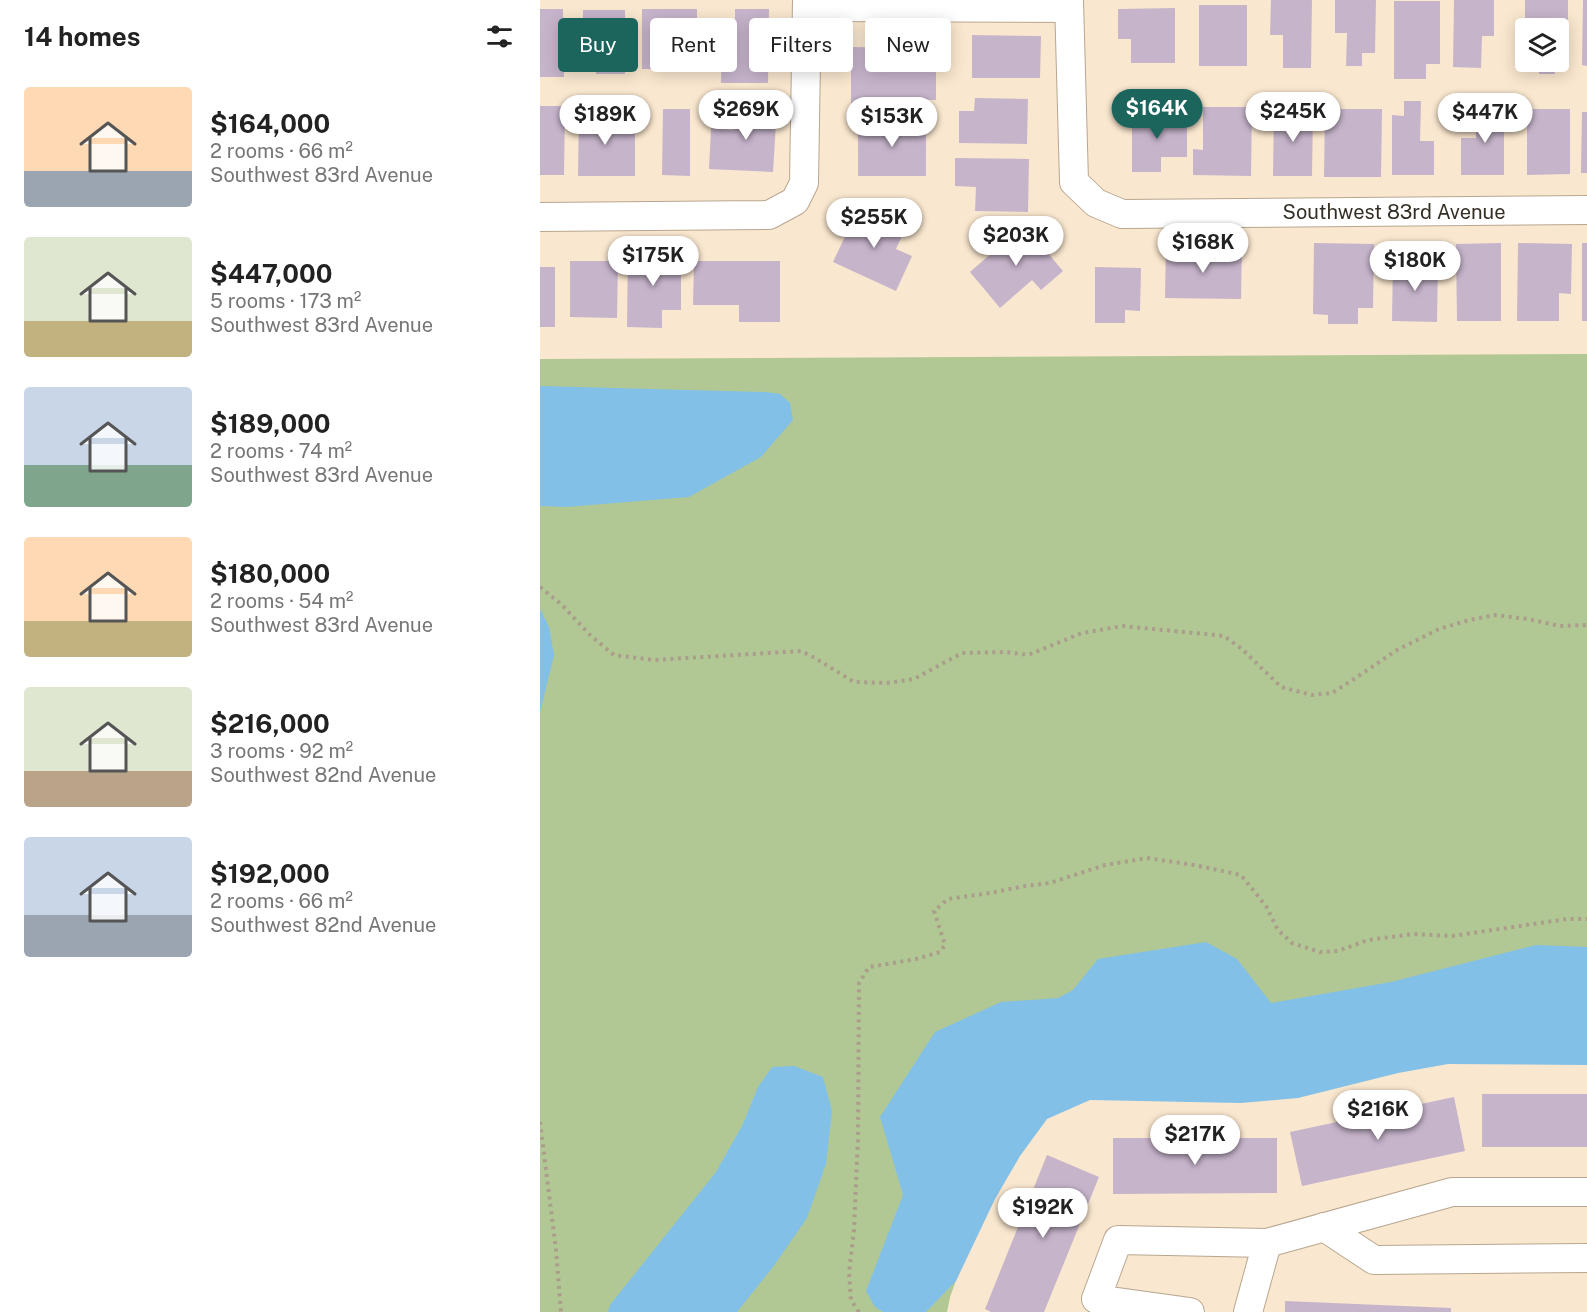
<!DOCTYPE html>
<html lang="en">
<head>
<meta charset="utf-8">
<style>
  :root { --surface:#fff; --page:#f2f2f2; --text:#222; --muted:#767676; --accent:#1b655d }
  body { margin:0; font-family:"Public Sans",sans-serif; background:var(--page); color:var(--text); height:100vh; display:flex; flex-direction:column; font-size:22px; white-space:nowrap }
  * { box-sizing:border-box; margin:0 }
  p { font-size:20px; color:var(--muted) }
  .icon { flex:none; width:33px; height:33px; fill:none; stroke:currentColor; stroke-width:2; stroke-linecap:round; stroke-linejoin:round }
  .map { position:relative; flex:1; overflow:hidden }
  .drawer { display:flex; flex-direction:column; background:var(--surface); width:540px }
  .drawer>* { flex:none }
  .hud { position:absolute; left:18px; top:18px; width:570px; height:54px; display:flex; gap:12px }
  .fabs { position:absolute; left:975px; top:18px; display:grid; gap:12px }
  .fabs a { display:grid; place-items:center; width:54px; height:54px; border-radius:6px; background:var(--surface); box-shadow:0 3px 15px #0003; font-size:30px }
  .price { position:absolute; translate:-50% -51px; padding:0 14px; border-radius:21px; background:#fff; color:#222; font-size:20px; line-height:39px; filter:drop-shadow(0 2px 3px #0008) }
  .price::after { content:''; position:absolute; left:50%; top:36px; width:18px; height:14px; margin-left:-9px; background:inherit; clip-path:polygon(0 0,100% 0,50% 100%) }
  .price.active { background:var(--accent); color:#fff }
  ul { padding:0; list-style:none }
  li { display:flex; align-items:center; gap:18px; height:150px; padding:0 24px }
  li span { display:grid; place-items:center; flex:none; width:168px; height:120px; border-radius:6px; color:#555 }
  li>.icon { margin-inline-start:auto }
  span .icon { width:72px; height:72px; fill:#fffc; stroke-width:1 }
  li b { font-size:26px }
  h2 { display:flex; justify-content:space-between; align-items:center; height:72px; padding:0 24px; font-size:26px }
  .chip { padding:0 21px; border-radius:6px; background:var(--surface); box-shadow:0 3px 15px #0003; font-size:21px; line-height:54px }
  .chip.active { background:var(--accent); color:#fff }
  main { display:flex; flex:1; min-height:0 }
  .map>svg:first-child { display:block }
  .green { fill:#b1c894 }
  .water { fill:#82c0e7 }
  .building { fill:#c6b4cb }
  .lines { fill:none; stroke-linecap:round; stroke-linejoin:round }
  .minor-casing { stroke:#b8a68f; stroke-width:30 }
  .path { stroke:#ab9d8b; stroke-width:4; stroke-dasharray:3 4.5; stroke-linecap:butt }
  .minor { stroke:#fff; stroke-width:28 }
  .labels { text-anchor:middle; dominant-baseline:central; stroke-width:5; stroke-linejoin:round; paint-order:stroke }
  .street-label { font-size:20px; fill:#352e25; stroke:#fff }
</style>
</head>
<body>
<main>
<section class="drawer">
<h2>14 homes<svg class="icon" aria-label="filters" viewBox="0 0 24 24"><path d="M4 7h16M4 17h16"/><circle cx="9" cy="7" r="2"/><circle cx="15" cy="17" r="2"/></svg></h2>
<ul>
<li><span style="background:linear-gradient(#ffd9b3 70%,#9aa5b1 0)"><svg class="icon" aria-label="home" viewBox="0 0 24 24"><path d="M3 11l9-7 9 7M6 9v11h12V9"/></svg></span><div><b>$164,000</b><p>2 rooms · 66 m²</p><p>Southwest 83rd Avenue</p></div></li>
<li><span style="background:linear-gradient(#dfe7d0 70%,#c2b280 0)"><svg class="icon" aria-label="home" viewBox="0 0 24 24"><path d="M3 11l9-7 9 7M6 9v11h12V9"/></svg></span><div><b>$447,000</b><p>5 rooms · 173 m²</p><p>Southwest 83rd Avenue</p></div></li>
<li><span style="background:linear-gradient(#c9d6e8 65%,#7fa58c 0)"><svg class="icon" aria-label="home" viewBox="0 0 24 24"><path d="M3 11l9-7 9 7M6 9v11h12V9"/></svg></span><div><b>$189,000</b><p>2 rooms · 74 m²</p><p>Southwest 83rd Avenue</p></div></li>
<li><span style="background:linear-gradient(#ffd9b3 70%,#c2b280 0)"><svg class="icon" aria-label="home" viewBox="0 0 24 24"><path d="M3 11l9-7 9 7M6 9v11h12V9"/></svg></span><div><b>$180,000</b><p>2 rooms · 54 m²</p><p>Southwest 83rd Avenue</p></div></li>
<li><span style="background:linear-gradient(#dfe7d0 70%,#b9a48a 0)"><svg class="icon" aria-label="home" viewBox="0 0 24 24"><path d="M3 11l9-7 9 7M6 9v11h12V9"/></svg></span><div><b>$216,000</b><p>3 rooms · 92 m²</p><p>Southwest 82nd Avenue</p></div></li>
<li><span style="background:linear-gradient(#c9d6e8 65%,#9aa5b1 0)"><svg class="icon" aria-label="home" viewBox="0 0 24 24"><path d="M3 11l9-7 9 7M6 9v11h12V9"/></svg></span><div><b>$192,000</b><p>2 rooms · 66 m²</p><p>Southwest 82nd Avenue</p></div></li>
</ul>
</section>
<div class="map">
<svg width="1047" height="1312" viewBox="0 0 1047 1312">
  <rect width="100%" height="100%" fill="#fae7cf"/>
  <polygon class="green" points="1047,354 1047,1013 455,1079 470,1132 410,1297 407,1312 0,1312 0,359"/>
  <g class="water">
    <polygon points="0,386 226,392 240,394 250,403 253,420 221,457 149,497 26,507 0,506"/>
    <polygon points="0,609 9,627 14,655 0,712"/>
    <polygon points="666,942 697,959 731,1003 851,982 996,945 1047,947 1047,1065 908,1064 858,1073 758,1098 701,1103 550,1100 507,1119 480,1156 455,1199 416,1281 386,1312 343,1312 335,1307 326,1291 363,1195 340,1117 395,1032 461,1002 518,998 533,990 558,959"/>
    <polygon points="254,1066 283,1077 292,1111 286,1164 267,1218 233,1267 197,1312 68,1312 70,1305 176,1172 203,1124 218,1087 232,1067"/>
  </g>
  <g class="building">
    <polygon points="731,0 772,0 771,68 743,68 743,35 730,35"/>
    <polygon points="795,0 836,0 835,53 822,53 822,66 806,66 807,33 795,33"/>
    <polygon points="914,0 954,0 954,36 942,36 941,68 913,67"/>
    <polygon points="985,0 1028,0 1028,53 1018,53 1018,28 985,28"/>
    <polygon points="1043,0 1047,0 1047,66 1042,65"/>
    <polygon points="854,1 900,1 900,64 886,64 886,79 854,79"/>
    <rect x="659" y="5" width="48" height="61"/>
    <polygon points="635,8 635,63 591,63 591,39 578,39 578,9"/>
    <polygon points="0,9 23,9 24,77 0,77"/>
    <polygon points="102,9 157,9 157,44 144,44 144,69 102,69"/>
    <polygon points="195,9 229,9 228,83 181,83 182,29 195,30"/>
    <polygon points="43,10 85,10 85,74 56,74 56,44 43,44"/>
    <polygon points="432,35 501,36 500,78 432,78"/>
    <polygon points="311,47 381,48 381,68 396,69 396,100 348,99 348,112 311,112"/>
    <polygon points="999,62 1014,62 1015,74 999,74"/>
    <polygon points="435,98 488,99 487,144 419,143 419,111 434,111"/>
    <polygon points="864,101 881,101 880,141 894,141 894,175 852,175 852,115 864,116"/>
    <polygon points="194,104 237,107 233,172 169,169 171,128 193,130"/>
    <polygon points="0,106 25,106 24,175 0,175"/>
    <polygon points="663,107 712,107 711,176 653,175 653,149 663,150"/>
    <polygon points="936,107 964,107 964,175 921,175 921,138 936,138"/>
    <polygon points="123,109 150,109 150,176 122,175"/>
    <polygon points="785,109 842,109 841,177 784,177"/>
    <polygon points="987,109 1030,109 1030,174 987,175"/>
    <polygon points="734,110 773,110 772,176 733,176"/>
    <polygon points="1042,112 1047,112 1047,173 1041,173"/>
    <polygon points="39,113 81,113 81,128 95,128 95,176 38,176"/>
    <polygon points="592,114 647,115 647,157 621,157 621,172 592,172"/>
    <rect x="318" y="120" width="68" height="56"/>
    <polygon points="415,158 489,159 488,212 435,211 436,187 415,186"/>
    <polygon points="320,205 366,227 356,249 372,256 356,291 293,262"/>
    <polygon points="484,225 523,271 501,290 492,280 460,308 430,272"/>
    <polygon points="774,243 834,244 833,308 818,308 818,324 788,324 788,315 773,314"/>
    <polygon points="961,243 961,321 917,321 916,244"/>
    <polygon points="978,243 1032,244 1031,294 1019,293 1019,321 977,321"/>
    <rect x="1042" y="243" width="5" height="78"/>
    <polygon points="687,244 702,245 701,299 625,298 626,245 660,246 660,257 686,258"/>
    <polygon points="88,250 141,251 141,310 122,310 122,328 87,327"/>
    <polygon points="30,261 78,261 77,318 30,317"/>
    <polygon points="154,261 240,261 240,322 199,322 199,305 153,305"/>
    <polygon points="853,261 898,262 897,322 852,321"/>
    <rect x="0" y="267" width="15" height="60"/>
    <polygon points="555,267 601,268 600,311 585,310 585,323 555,323"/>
    <rect x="942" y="1094" width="105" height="53"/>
    <polygon points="914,1097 925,1151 762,1186 750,1132"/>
    <polygon points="573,1138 737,1138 737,1193 573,1194"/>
    <polygon points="507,1155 559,1177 504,1312 451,1312 445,1309"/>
    <polygon points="745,1301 911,1308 911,1312 745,1312"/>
  </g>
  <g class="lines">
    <g class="minor-casing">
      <g id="minor">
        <polyline points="529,0 534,182 556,203 582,214 1047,210"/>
        <polyline points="268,7 528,8"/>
        <polyline points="0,217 229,215 255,201 264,183 267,0"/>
        <polyline points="784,1227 834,1260 1047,1258"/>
        <polyline points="650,1312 556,1299 578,1240 727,1243 912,1192 1047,1192"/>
        <polyline points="708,1312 727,1243"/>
      </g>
    </g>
    <g class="path">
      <polyline points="0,587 21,604 51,636 74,655 114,660 261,651 275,658 314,682 347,683 374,679 422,653 466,652 488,655 542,633 583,626 684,636 702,649 741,687 772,695 792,693 817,677 857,650 899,629 929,620 955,615 988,619 1020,626 1047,625"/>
      <polyline points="0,1122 16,1250 21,1312"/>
      <polyline points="319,1312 311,1300 309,1273 314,1230 318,1137 319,983 329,967 376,959 400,952 405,945 394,911 408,899 450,893 485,886 510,883 565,865 607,858 654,865 701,875 726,906 738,930 752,943 780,952 798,951 828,940 873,934 912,936 1027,919 1047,919"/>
    </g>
    <use href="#minor" class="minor"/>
  </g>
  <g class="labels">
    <g class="street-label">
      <text x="854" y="212">Southwest 83rd Avenue</text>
    </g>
  </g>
</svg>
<div class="fabs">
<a><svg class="icon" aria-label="layers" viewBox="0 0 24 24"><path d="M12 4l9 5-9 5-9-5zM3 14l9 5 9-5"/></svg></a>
</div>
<b class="price active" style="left:617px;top:140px">$164K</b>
<b class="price" style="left:206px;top:141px">$269K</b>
<b class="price" style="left:753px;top:143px">$245K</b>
<b class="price" style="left:945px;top:144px">$447K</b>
<b class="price" style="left:65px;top:146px">$189K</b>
<b class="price" style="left:352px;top:148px">$153K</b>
<b class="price" style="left:334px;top:249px">$255K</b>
<b class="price" style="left:476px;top:267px">$203K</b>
<b class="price" style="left:663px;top:274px">$168K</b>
<b class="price" style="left:113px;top:287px">$175K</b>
<b class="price" style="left:875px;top:292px">$180K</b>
<b class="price" style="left:838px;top:1141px">$216K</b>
<b class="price" style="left:655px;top:1166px">$217K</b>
<b class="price" style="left:503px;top:1239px">$192K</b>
<div class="hud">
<a class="chip active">Buy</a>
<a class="chip">Rent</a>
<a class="chip">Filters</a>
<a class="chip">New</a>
</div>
</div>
</main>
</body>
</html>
